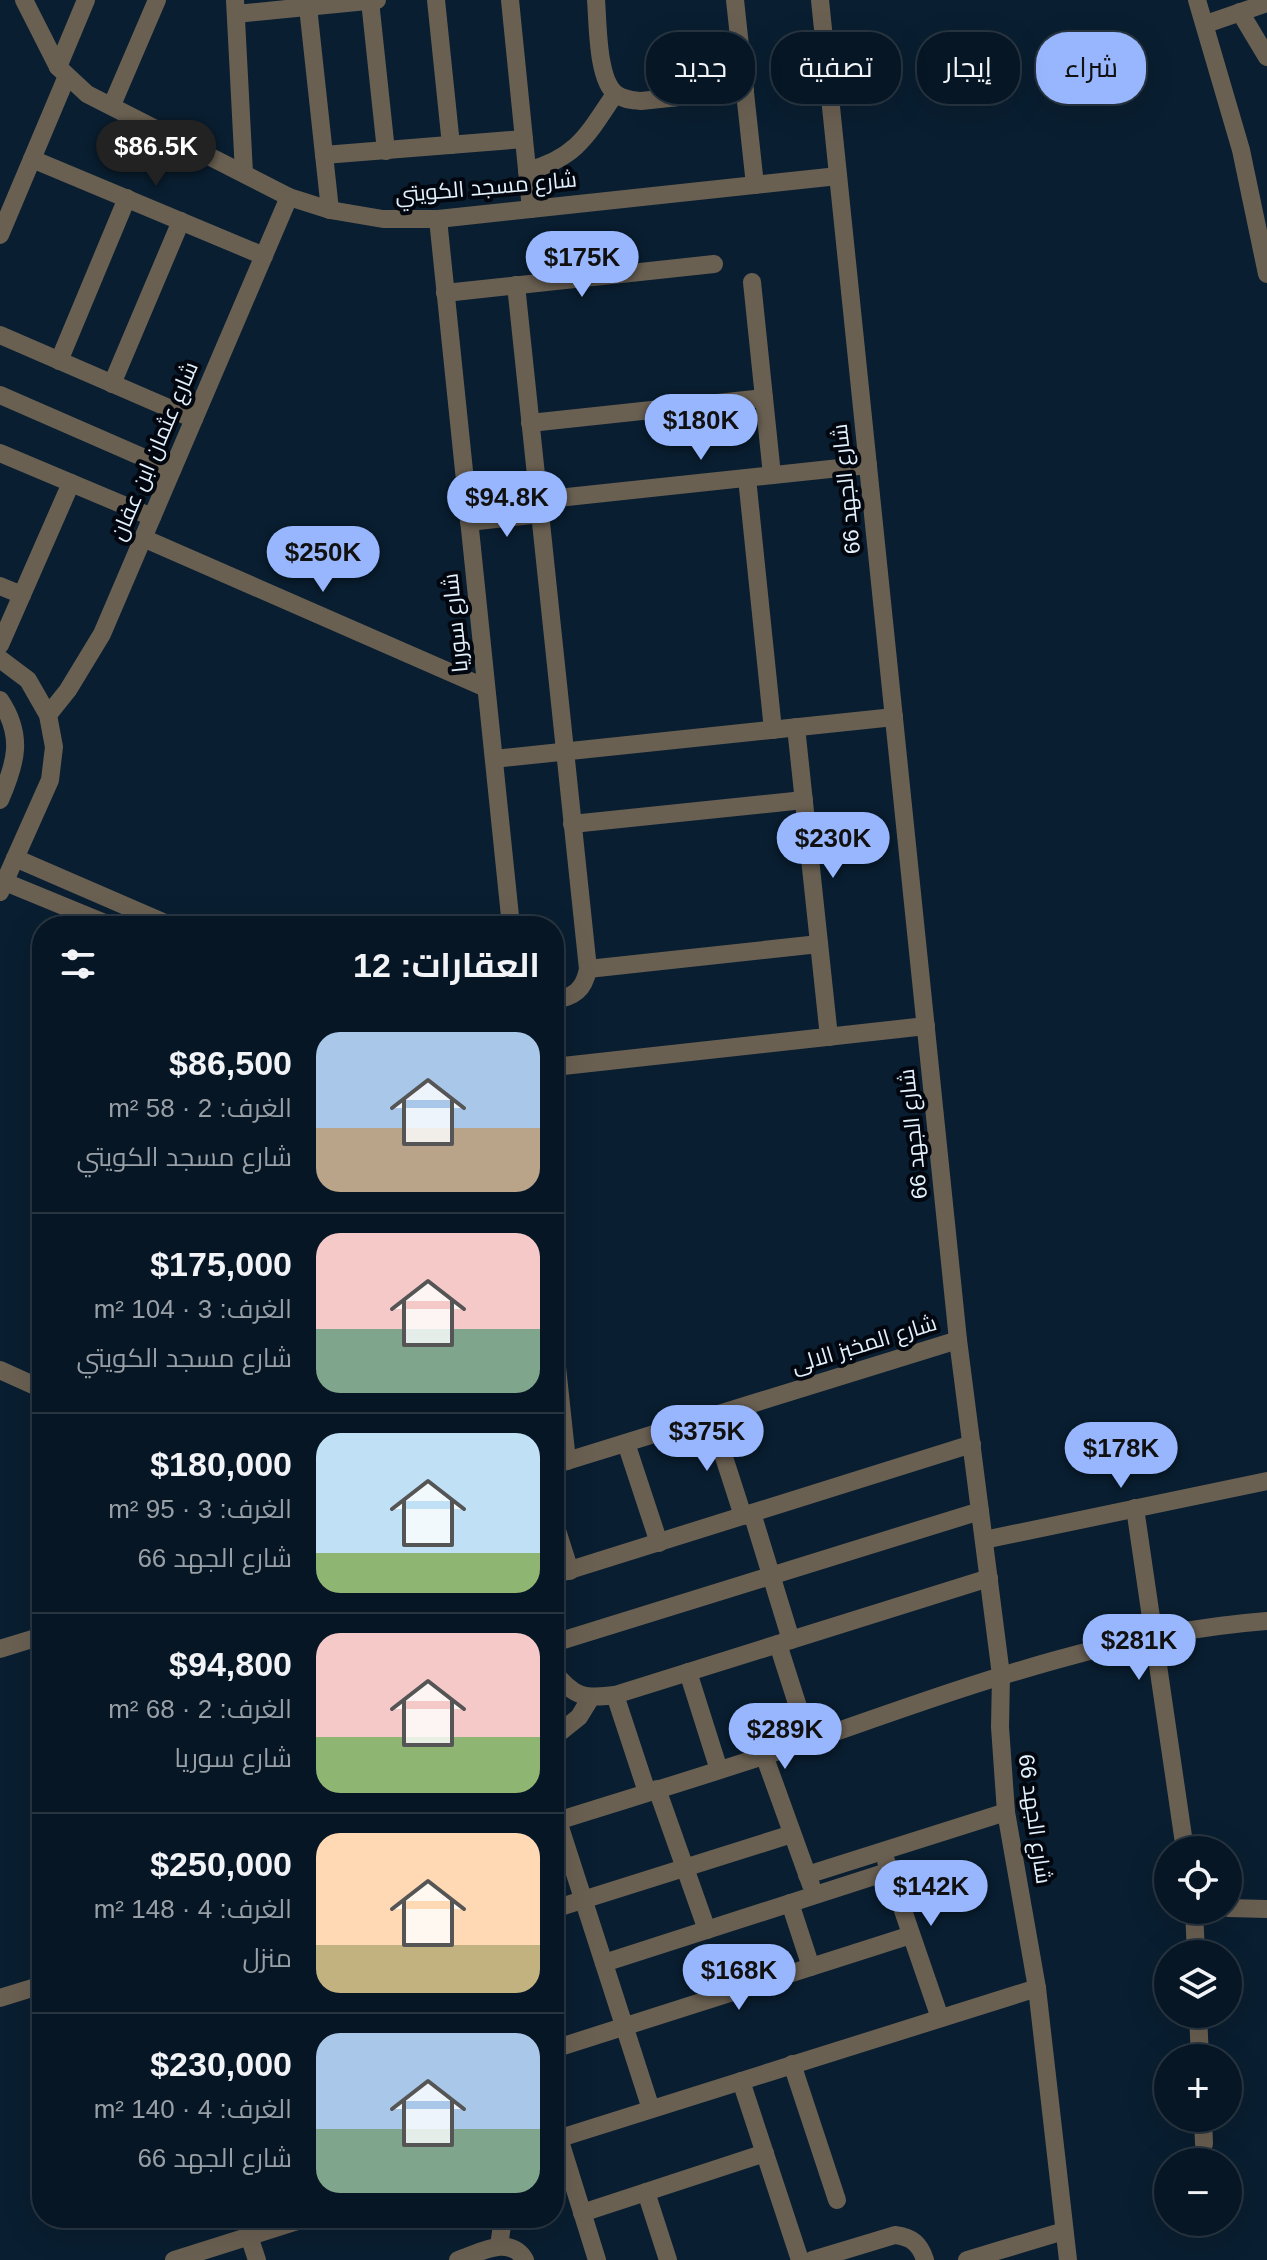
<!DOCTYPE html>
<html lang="ar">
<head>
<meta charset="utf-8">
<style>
  :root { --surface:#071624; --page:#152331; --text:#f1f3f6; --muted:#989fa6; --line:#283541; --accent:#97b6fd }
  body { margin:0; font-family:Arial,Cairo,sans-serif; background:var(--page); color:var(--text); direction:rtl; height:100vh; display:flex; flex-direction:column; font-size:30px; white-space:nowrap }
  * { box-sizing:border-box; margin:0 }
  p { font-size:26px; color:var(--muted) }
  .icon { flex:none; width:44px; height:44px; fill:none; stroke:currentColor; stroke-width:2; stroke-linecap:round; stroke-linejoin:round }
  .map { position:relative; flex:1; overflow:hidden; direction:ltr }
  .panel { position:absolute; left:32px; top:916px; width:532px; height:1312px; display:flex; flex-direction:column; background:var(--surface); border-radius:32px; box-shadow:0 8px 32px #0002,0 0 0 2px var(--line); direction:rtl }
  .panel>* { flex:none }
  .guide { position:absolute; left:588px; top:32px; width:558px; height:72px; direction:rtl; display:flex; gap:16px }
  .buttons { position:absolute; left:1154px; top:1836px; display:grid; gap:16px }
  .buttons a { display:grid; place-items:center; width:88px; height:88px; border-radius:50%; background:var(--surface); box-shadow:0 8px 32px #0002,0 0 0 2px var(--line); font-size:40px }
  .price { position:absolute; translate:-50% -68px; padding:0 18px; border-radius:28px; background:var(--accent); color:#111; font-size:26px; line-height:52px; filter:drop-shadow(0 2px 4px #0008) }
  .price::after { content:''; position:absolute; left:50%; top:48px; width:24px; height:18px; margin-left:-12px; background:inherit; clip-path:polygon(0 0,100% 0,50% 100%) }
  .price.current { background:#222; color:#fff }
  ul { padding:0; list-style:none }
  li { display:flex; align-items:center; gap:24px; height:200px; padding:0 24px }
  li+li { border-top:2px solid var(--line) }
  li span { display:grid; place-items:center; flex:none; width:224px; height:160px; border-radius:24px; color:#555 }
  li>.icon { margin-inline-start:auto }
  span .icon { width:96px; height:96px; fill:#fffc; stroke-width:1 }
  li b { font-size:34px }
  h2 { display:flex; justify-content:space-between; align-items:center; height:96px; padding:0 24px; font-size:34px }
  .tag { padding:0 28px; border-radius:32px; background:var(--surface); box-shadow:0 8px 32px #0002,0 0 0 2px var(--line); font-size:28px; line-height:72px }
  .tag.current { background:var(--accent); color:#111 }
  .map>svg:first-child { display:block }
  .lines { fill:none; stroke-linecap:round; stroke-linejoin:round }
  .minor { stroke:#6a6052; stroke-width:18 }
  .labels { text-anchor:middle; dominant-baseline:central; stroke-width:8; stroke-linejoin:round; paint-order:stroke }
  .street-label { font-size:22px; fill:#e3f1fd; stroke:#02070f }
</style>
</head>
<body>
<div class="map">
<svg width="1267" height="2260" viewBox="0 0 1267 2260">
  <rect width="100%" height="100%" fill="#091e30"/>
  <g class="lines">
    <g class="minor">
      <polyline points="24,0 58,67 87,94 289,197 330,210 383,219 438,219 838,176"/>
      <polyline points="235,0 244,173"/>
      <polyline points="436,0 451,145"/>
      <polyline points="510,0 531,209"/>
      <path d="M596,0C598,23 597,80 616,94C624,100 632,100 641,101L745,90"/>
      <polyline points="735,0 755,185"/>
      <polyline points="820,0 958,1340 1001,1675 1000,1727 1006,1812 1037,1988 1068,2260"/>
      <polyline points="1197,0 1241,150 1267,274"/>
      <polyline points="370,1 386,151"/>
      <polyline points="308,7 330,210"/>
      <polyline points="1240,12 1267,57"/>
      <polyline points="236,14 377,0"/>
      <polyline points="1206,24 1267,3"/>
      <polyline points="58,67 86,0"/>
      <polyline points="112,105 157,0"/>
      <polyline points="324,155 524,139"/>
      <polyline points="32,159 264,256"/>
      <path d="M527,171C577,158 588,134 615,94"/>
      <polyline points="438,219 511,926"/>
      <polyline points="0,235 67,76"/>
      <polyline points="752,282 772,475"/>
      <path d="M516,285L588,969C584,990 574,997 554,1000"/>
      <polyline points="445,293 714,264"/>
      <polyline points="0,335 194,419"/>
      <polyline points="59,361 127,198"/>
      <polyline points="112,384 181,221"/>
      <polyline points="0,395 172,470"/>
      <polyline points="530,423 764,398"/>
      <polyline points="0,453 152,517"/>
      <polyline points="747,478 773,730"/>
      <polyline points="539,500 868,465"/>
      <polyline points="469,522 540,514"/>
      <polyline points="143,538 486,688"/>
      <polyline points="0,586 22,595"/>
      <polyline points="0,645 71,483"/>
      <polyline points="0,659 28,680 48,715 54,747 50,780 0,892"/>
      <path d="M0,700C24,736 16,763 0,800"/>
      <polyline points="48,715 68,690 102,634 289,197"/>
      <polyline points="796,727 829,1037"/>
      <polyline points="494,759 894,717"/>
      <polyline points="572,824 804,800"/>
      <polyline points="15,858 172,926"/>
      <polyline points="5,882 112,926"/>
      <polyline points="588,969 819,944"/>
      <polyline points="554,1067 926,1026"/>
      <polyline points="554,1339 567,1461"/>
      <polyline points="0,1370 42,1389"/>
      <polyline points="711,1417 743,1516"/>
      <polyline points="626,1443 659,1543"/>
      <polyline points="554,1465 958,1340"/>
      <polyline points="1135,1508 1185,1850"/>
      <polyline points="752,1513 791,1640"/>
      <polyline points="554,1521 570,1571"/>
      <polyline points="984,1540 1267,1481"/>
      <polyline points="554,1575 972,1444"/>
      <polyline points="554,1643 980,1511"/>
      <polyline points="778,1644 809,1741"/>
      <polyline points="0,1649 42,1636"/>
      <path d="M554,1672C574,1697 584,1699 615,1695L989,1578"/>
      <polyline points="688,1672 719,1770"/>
      <polyline points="615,1695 647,1792"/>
      <polyline points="554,1737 579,1717 590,1699"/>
      <polyline points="764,1755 811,1885"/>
      <polyline points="657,1789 707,1930"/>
      <polyline points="558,1821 651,2109"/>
      <path d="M554,1822C643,1794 733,1767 821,1737C968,1686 1110,1633 1267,1621"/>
      <polyline points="886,1861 940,2018"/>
      <polyline points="807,1875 1006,1812"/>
      <polyline points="790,1903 811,1967"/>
      <polyline points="1228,1908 1267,1909"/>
      <polyline points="554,1909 792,1834"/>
      <polyline points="1194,1910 1196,1954"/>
      <polyline points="604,1963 890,1871"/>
      <polyline points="0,1998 42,1985"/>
      <polyline points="1198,2014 1200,2058"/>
      <polyline points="554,2049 911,1935"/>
      <polyline points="792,2064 837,2200"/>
      <polyline points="741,2081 800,2260"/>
      <polyline points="1203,2118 1204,2144"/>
      <polyline points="559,2138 597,2260"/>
      <polyline points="554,2140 1037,1988"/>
      <polyline points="646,2192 668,2260"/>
      <polyline points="582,2213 765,2153"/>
      <polyline points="249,2236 257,2260"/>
      <polyline points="499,2246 503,2218"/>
      <polyline points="174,2260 307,2218"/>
      <path d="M458,2260C479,2253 510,2234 525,2260"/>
      <path d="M812,2260L895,2235C912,2237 920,2244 925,2260"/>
      <polyline points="967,2260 1064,2231"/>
    </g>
  </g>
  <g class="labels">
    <g class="street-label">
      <text transform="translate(486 187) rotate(-5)">شارع مسجد الكويتي</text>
      <text transform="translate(154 451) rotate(-67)">شارع عثمان ابن عفان</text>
      <text transform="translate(846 489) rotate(-96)">شارع الجهد 66</text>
      <text transform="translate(455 623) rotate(-96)">شارع سوريا</text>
      <text transform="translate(913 1134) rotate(-96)">شارع الجهد 66</text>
      <text transform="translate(864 1344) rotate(-17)">شارع المخبز الالى</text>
      <text transform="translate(1035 1819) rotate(82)">شارع الجهد 66</text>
    </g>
  </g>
</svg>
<div class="buttons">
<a><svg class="icon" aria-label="locate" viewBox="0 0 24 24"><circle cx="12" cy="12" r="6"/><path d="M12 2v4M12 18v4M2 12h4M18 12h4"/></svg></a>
<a><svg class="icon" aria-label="layers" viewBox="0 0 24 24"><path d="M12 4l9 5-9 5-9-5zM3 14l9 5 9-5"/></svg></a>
<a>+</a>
<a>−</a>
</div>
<b class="price current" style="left:156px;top:188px">$86.5K</b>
<b class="price" style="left:582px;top:299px">$175K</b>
<b class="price" style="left:701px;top:462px">$180K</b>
<b class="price" style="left:507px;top:539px">$94.8K</b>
<b class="price" style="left:323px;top:594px">$250K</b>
<b class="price" style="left:833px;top:880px">$230K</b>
<b class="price" style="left:707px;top:1473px">$375K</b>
<b class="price" style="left:1121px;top:1490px">$178K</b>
<b class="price" style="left:1139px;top:1682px">$281K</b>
<b class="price" style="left:785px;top:1771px">$289K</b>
<b class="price" style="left:931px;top:1928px">$142K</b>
<b class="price" style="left:739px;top:2012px">$168K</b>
<div class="guide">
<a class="tag current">شراء</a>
<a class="tag">إيجار</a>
<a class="tag">تصفية</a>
<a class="tag">جديد</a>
</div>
<section class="panel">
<h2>العقارات: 12<svg class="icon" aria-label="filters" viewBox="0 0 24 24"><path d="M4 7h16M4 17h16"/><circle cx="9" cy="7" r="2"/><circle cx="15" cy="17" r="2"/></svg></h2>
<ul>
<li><span style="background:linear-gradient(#a9c7e8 60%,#b9a48a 0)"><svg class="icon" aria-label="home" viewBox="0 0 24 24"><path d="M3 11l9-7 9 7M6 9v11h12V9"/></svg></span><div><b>$86,500</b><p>الغرف: 2 · 58 m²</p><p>شارع مسجد الكويتي</p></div></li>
<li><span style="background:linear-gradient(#f6c9c9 60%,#7fa58c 0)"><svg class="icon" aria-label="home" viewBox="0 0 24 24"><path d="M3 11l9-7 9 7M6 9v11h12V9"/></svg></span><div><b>$175,000</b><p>الغرف: 3 · 104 m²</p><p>شارع مسجد الكويتي</p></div></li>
<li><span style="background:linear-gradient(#bfe0f5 75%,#8fb573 0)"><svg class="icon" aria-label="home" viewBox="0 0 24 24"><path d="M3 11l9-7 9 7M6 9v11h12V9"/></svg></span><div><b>$180,000</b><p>الغرف: 3 · 95 m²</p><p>شارع الجهد 66</p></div></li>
<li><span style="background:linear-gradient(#f6c9c9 65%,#8fb573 0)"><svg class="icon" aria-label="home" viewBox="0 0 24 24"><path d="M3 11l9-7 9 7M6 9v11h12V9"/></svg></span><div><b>$94,800</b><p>الغرف: 2 · 68 m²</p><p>شارع سوريا</p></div></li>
<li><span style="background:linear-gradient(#ffd9b3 70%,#c2b280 0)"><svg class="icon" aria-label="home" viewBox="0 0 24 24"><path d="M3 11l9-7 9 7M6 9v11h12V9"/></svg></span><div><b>$250,000</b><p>الغرف: 4 · 148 m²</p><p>منزل</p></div></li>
<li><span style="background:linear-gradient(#a9c7e8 60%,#7fa58c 0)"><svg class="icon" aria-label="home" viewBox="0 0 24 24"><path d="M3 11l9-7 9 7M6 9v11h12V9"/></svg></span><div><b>$230,000</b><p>الغرف: 4 · 140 m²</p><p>شارع الجهد 66</p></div></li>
</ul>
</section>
</div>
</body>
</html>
